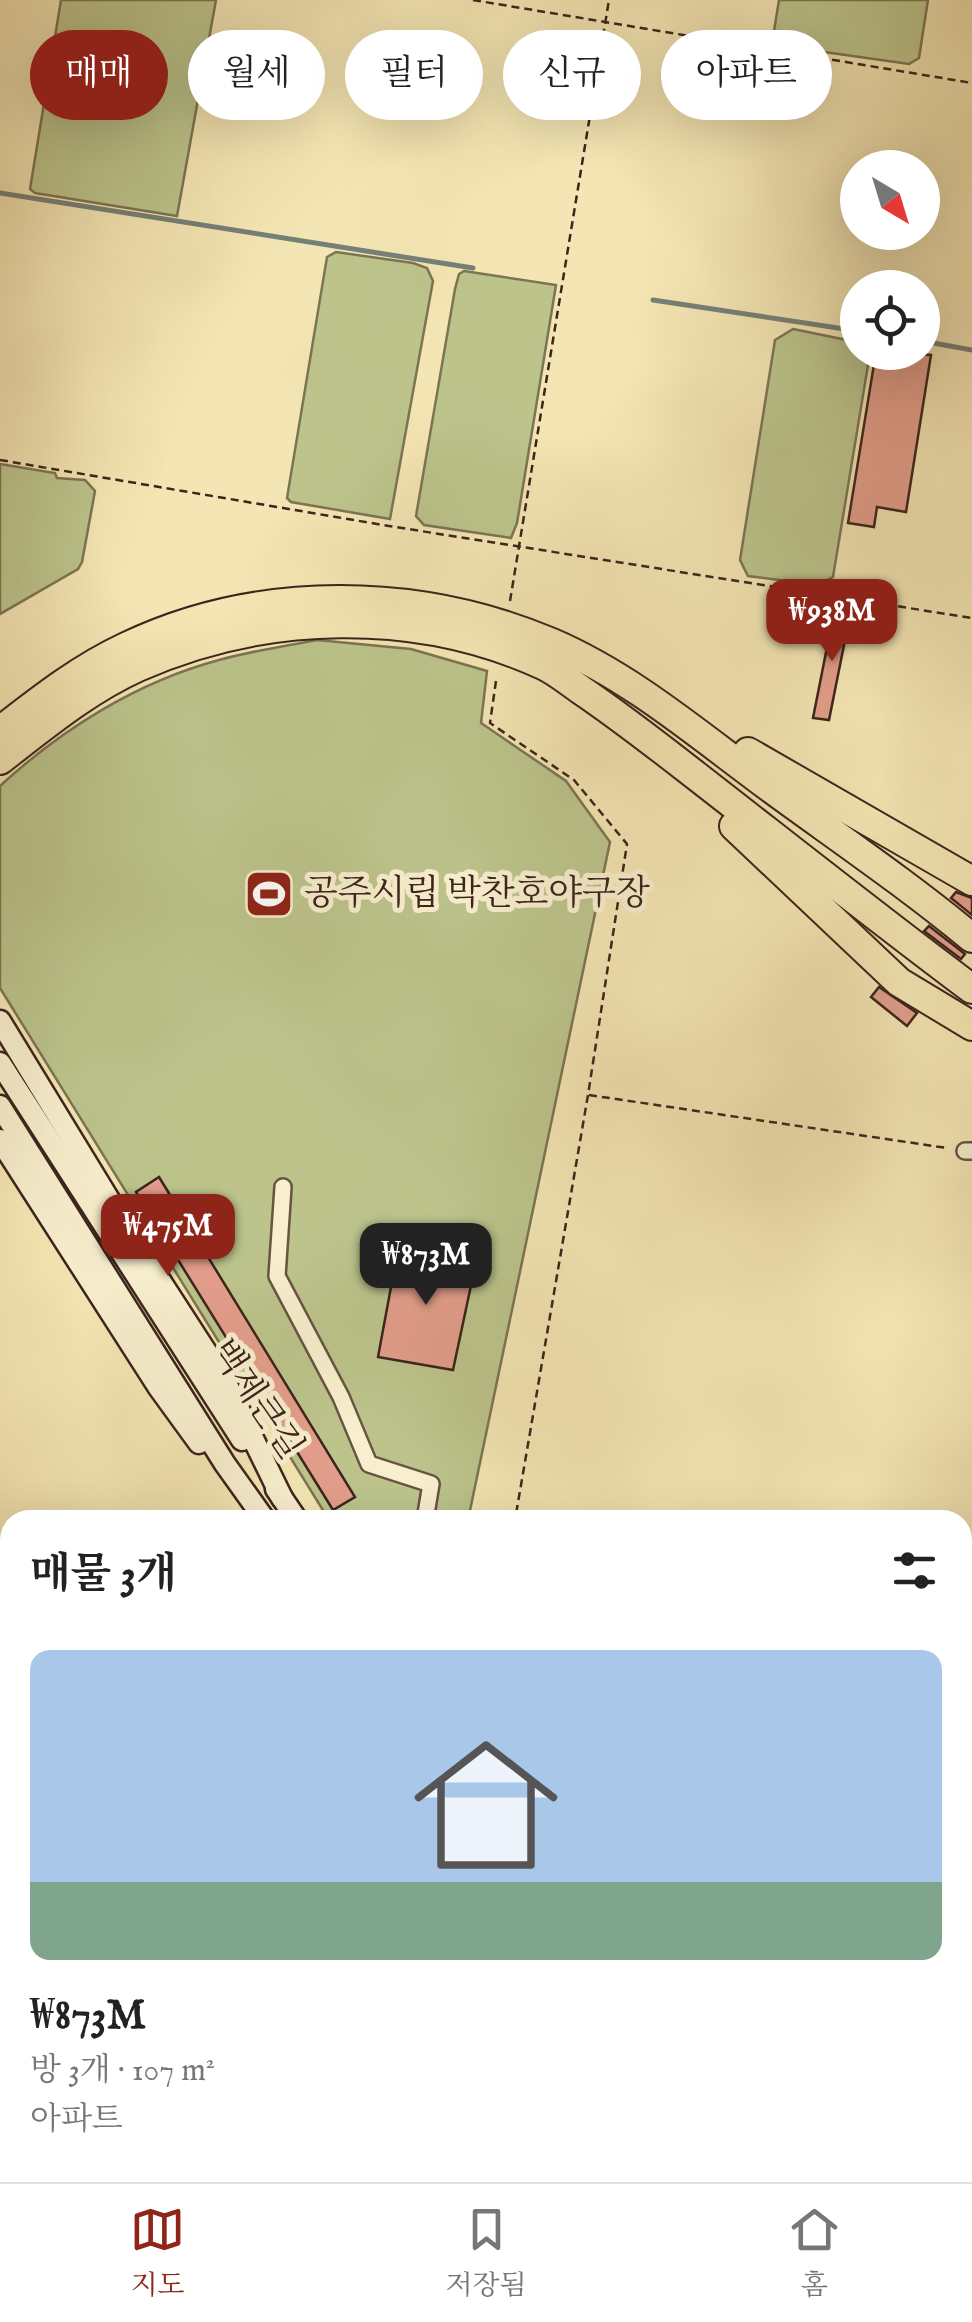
<!DOCTYPE html>
<html lang="ko">
<head>
<meta charset="utf-8">
<style>
  :root { --surface:#fff; --page:#f2f2f2; --text:#222; --muted:#767676; --line:#e0e0e0; --accent:#8f2418 }
  body { margin:0; font-family:"IM FELL English","Noto Serif KR",serif; background:var(--page); color:var(--text); height:100vh; display:flex; flex-direction:column; font-size:38px; white-space:nowrap }
  * { box-sizing:border-box; margin:0 }
  p { font-size:32px; color:var(--muted) }
  .icon { flex:none; width:55px; height:55px; fill:none; stroke:currentColor; stroke-width:2; stroke-linecap:round; stroke-linejoin:round }
  .map { position:relative; flex:1; overflow:hidden }
  .sheet { position:absolute; left:0px; top:1510px; width:972px; height:672px; display:flex; flex-direction:column; background:var(--surface); border-radius:30px 30px 0 0; box-shadow:0 10px 40px #0002 }
  .sheet>* { flex:none }
  .banner { position:absolute; left:30px; top:30px; width:912px; height:90px; display:flex; gap:20px }
  .needle { width:65px; rotate:142deg }
  .controls { position:absolute; left:840px; top:150px; display:grid; gap:20px }
  .controls a { display:grid; place-items:center; width:100px; height:100px; border-radius:50%; background:var(--surface); box-shadow:0 10px 40px #0002; font-size:50px }
  .price { position:absolute; translate:-50% -85px; padding:0 22px; border-radius:20px; background:var(--accent); color:#fff; font-size:32px; line-height:65px; filter:drop-shadow(0 2px 5px #0008) }
  .price::after { content:''; position:absolute; left:50%; top:60px; width:30px; height:22px; margin-left:-15px; background:inherit; clip-path:polygon(0 0,100% 0,50% 100%) }
  .price.selected { background:#222; color:#fff }
  ul { padding:0; list-style:none }
  li { display:grid; align-content:center; gap:20px; height:530px; padding:0 30px }
  li span { display:grid; place-items:center; height:310px; border-radius:20px; color:#555 }
  li>.icon { margin-inline-start:auto }
  span .icon { width:180px; height:180px; fill:#fffc; stroke-width:1 }
  li b { font-size:42px }
  h2 { display:flex; justify-content:space-between; align-items:center; height:120px; padding:0 30px; font-size:42px }
  .tag { padding:0 35px; border-radius:45px; background:var(--surface); box-shadow:0 10px 40px #0002; font-size:35px; line-height:90px }
  .tag.selected { background:var(--accent); color:#fff }
  .menu { display:flex; justify-content:space-around; align-items:center; height:140px; border-top:2px solid var(--line); background:var(--surface); font-size:28px; color:var(--muted) }
  .menu a { display:grid; justify-items:center; gap:5px }
  .menu .selected { color:var(--accent) }
  .map>svg:first-child { display:block }
  .green { fill:#bcc48c; stroke:#7c7454; stroke-width:2.5 }
  .water { fill:#9cbeb3; stroke:#758077; stroke-width:2.5 }
  .lines { fill:none; stroke-linecap:round; stroke-linejoin:round }
  .stream { stroke:#758077; stroke-width:5 }
  .building { fill:#e39e8b; stroke:#3b241c; stroke-width:2.5 }
  .street-casing { stroke:#695442; stroke-width:20 }
  .secondary-casing { stroke:#3b241c; stroke-width:25 }
  .highway-casing { stroke:#3b241c; stroke-width:32 }
  .path { stroke:#3b241c; stroke-width:2.5; stroke-dasharray:8 5; stroke-linecap:butt }
  .street { stroke:#f8efce; stroke-width:15 }
  .secondary { stroke:#f8efce; stroke-width:20 }
  .highway { stroke:#f4e6b4; stroke-width:28 }
  .labels { text-anchor:middle; dominant-baseline:central; stroke-width:10; stroke-linejoin:round; paint-order:stroke }
  .poi-label { font-size:35px; fill:#3b241c; stroke:#f8efce; text-anchor:start }
  .street-label { font-size:35px; fill:#3b241c; stroke:#f8efce }
</style>
</head>
<body>
<div class="map">
<svg width="972" height="2182" viewBox="0 0 972 2182">
  <rect width="100%" height="100%" fill="#f4e6b4"/>
  <filter id="stains"><feTurbulence type="fractalNoise" baseFrequency=".002" numOctaves="4"/><feColorMatrix values="0 0 0 0 .2 0 0 0 0 .09 0 0 0 0 .02 0 0 0 .5 -.17"/></filter>
  <radialGradient id="worn" r=".72"><stop offset=".6" stop-color="#630" stop-opacity="0"/><stop offset="1" stop-color="#630" stop-opacity=".3"/></radialGradient>
  <g class="green">
    <polygon points="61,0 216,0 177,216 35,193 30,189"/>
    <polygon points="779,0 928,0 919,58 909,64 782,46 774,31"/>
    <polygon points="336,252 413,263 427,268 433,281 390,519 291,502 287,498 327,257"/>
    <polygon points="464,271 556,285 517,523 511,538 424,525 416,516 455,289 459,274"/>
    <polygon points="793,329 857,342 858,352 870,353 833,577 817,585 748,576 740,560 775,340"/>
    <polygon points="0,464 55,473 57,478 85,480 95,491 82,562 78,569 0,614"/>
    <path d="M317,640L411,649L487,671L481,723L566,781L610,842L468,1520H329L0,988V786C62,729 137,682 219,660C251,651 285,646 317,640Z"/>
    <polygon points="0,1698 10,1717 10,1817 0,1811"/>
    <polygon points="0,1923 10,1936 10,2172 143,2173 147,2182 0,2182"/>
    <polygon points="217,2173 337,2173 342,2182 222,2182"/>
  </g>
  <g class="water">
    <polygon points="0,1584 10,1603 10,1673 0,1656"/>
    <polygon points="364,2173 439,2173 449,2182 374,2182"/>
  </g>
  <g class="lines">
    <g class="stream">
      <polyline points="0,193 473,268"/>
      <polyline points="653,300 858,331"/>
      <polyline points="922,341 972,350"/>
      <polyline points="962,1837 972,1840"/>
      <polyline points="962,2116 972,2116"/>
      <polyline points="816,2182 826,2172"/>
    </g>
  </g>
  <g class="building">
    <polygon points="876,352 931,355 906,512 877,507 874,527 848,523"/>
    <polygon points="835,607 851,610 829,720 813,718"/>
    <polygon points="956,892 972,898 972,915 951,898"/>
    <polygon points="929,926 965,954 961,959 924,931"/>
    <polygon points="879,987 917,1013 907,1026 871,997"/>
    <polygon points="159,1177 355,1497 333,1510 136,1192"/>
    <polygon points="399,1244 476,1262 453,1370 378,1357"/>
  </g>
  <g class="lines">
    <g class="street-casing">
      <g id="street">
        <polyline points="965,1151 972,1151"/>
        <polyline points="283,1187 277,1276 341,1397 369,1464 431,1484 425,1520"/>
        <polyline points="962,1926 972,1928"/>
      </g>
    </g>
    <g class="secondary-casing">
      <g id="secondary">
        <polyline points="0,1021 130,1234 225,1381 282,1498"/>
        <polyline points="0,1063 242,1440"/>
        <polyline points="0,1106 225,1464 265,1520"/>
        <polyline points="0,1140 159,1388 199,1443"/>
        <polyline points="276,1489 297,1520"/>
        <polyline points="962,1745 972,1746"/>
        <polyline points="0,1873 10,1885"/>
        <polyline points="182,2172 187,2182"/>
        <polyline points="745,2172 751,2182"/>
      </g>
    </g>
    <g class="highway-casing">
      <g id="highway">
        <path d="M0,731C40,700 79,669 126,647C258,584 418,586 552,643C633,678 701,737 772,789C839,838 908,885 972,938"/>
        <polyline points="748,752 972,881"/>
        <path d="M0,760C44,726 87,690 138,667C264,611 416,607 543,665C556,671 568,681 581,690C618,715 654,743 690,771C784,844 877,918 972,989"/>
        <polyline points="734,826 899,982 972,1026"/>
      </g>
    </g>
    <g class="path">
      <polyline points="473,0 972,83"/>
      <polyline points="0,460 389,526 972,618"/>
      <polyline points="510,601 609,0"/>
      <polyline points="496,681 490,723 574,780 627,844 588,1095 515,1520"/>
      <polyline points="589,1095 947,1148"/>
      <polyline points="0,1698 10,1717"/>
      <polyline points="0,1826 10,1837"/>
      <polyline points="962,2142 972,2143"/>
      <polyline points="218,2172 222,2182"/>
      <polyline points="337,2172 342,2182"/>
      <polyline points="843,2182 853,2172"/>
    </g>
    <use href="#street" class="street"/>
    <use href="#secondary" class="secondary"/>
    <use href="#highway" class="highway"/>
  </g>
  <defs>
    <g id="stadium-square" transform="scale(2.5)"><rect x="-9" y="-9" width="18" height="18" rx="4" fill="#8f2418" stroke="#f8efce"/><path d="M0-5a6.5 5 0 1 0 0 10a6.5 5 0 1 0 0-10ZM-3.5-1.8h7v3.6h-7Z" fill="#fff"/></g>
  </defs>
  <g fill-rule="evenodd">
    <use href="#stadium-square" x="269" y="894"/>
  </g>
  <g class="labels">
    <g class="poi-label">
      <text x="304" y="894">공주시립 박찬호야구장</text>
    </g>
    <g class="street-label">
      <text transform="translate(256 1400) rotate(56)">백제큰길</text>
    </g>
  </g>
  <rect width="100%" height="100%" filter="url(#stains)"/>
  <rect width="100%" height="100%" fill="url(#worn)"/>
</svg>
<div class="controls">
<a><svg class="needle" viewBox="-14 -14 28 28"><path d="M0-13l5 13h-10z" fill="#e53935"/><path d="M0 13l5-13h-10z" fill="#767676"/></svg></a>
<a><svg class="icon" aria-label="locate" viewBox="0 0 24 24"><circle cx="12" cy="12" r="6"/><path d="M12 2v4M12 18v4M2 12h4M18 12h4"/></svg></a>
</div>
<b class="price" style="left:832px;top:664px">₩938M</b>
<b class="price" style="left:168px;top:1279px">₩475M</b>
<b class="price selected" style="left:426px;top:1308px">₩873M</b>
<div class="banner">
<a class="tag selected">매매</a>
<a class="tag">월세</a>
<a class="tag">필터</a>
<a class="tag">신규</a>
<a class="tag">아파트</a>
</div>
<section class="sheet">
<h2>매물 3개<svg class="icon" aria-label="filters" viewBox="0 0 24 24"><path d="M4 7h16M4 17h16"/><circle cx="9" cy="7" r="2"/><circle cx="15" cy="17" r="2"/></svg></h2>
<ul>
<li><span style="background:linear-gradient(#a9c7e8 75%,#7fa58c 0)"><svg class="icon" aria-label="home" viewBox="0 0 24 24"><path d="M3 11l9-7 9 7M6 9v11h12V9"/></svg></span><div><b>₩873M</b><p>방 3개 · 107 m²</p><p>아파트</p></div></li>
</ul>
</section>
</div>
<nav class="menu">
<a class="selected"><svg class="icon" aria-label="map" viewBox="0 0 24 24"><path d="M3 6l6-2 6 2 6-2v14l-6 2-6-2-6 2zM9 4v14M15 6v14"/></svg>지도</a>
<a><svg class="icon" aria-label="saved" viewBox="0 0 24 24"><path d="M7 4h10v16l-5-4-5 4z"/></svg>저장됨</a>
<a><svg class="icon" aria-label="home" viewBox="0 0 24 24"><path d="M3 11l9-7 9 7M6 9v11h12V9"/></svg>홈</a>
</nav>
</body>
</html>
